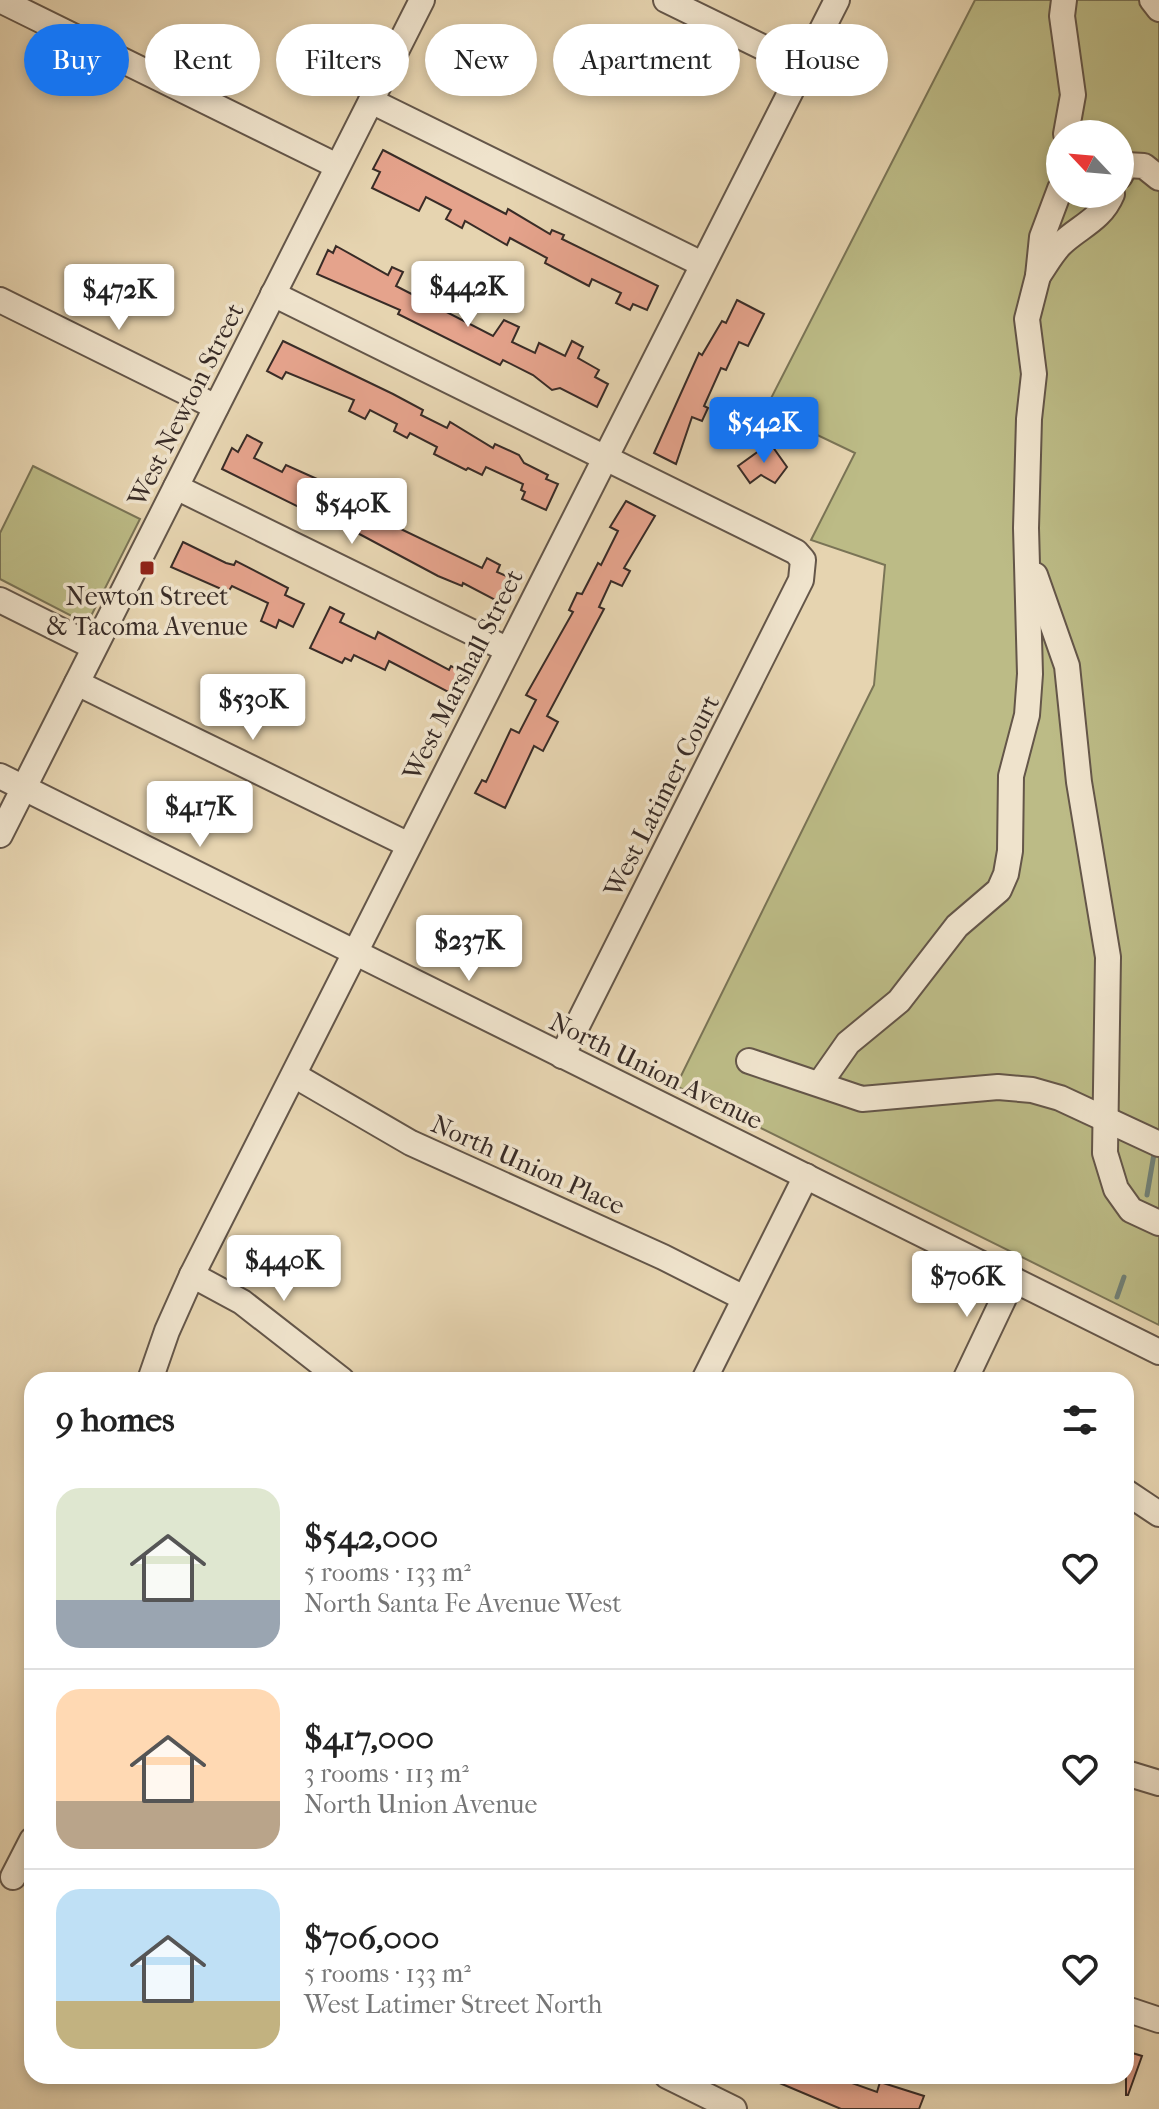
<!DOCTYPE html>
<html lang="en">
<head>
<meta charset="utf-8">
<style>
  :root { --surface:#fff; --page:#f6f6f6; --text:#222; --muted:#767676; --line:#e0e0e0; --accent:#1a73e8 }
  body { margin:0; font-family:"IM FELL French Canon",serif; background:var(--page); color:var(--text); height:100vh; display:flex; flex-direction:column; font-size:30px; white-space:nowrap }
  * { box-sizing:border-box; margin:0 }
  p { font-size:26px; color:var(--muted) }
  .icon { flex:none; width:44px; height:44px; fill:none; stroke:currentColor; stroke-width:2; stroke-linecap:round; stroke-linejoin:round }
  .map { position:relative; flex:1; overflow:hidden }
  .sheet { position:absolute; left:24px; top:1372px; width:1110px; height:712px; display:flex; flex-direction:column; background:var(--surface); border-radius:24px; box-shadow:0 4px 12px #0003 }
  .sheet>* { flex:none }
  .guide { position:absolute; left:24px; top:24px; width:1112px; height:72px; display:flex; gap:16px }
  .needle { width:52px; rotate:296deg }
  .buttons { position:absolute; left:1046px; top:120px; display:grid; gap:16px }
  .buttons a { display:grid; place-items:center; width:88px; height:88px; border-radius:50%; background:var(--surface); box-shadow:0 4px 12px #0003; font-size:40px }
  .price { position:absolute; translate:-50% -68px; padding:0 18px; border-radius:8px; background:#fff; color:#222; font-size:26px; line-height:52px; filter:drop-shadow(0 2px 4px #0008) }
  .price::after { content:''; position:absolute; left:50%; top:48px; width:24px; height:18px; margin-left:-12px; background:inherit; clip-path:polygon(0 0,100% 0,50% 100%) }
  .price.active { background:var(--accent); color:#fff }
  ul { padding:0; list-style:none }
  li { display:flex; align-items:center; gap:24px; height:200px; padding:0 32px }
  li+li { border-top:2px solid var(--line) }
  li span { display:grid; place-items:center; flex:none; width:224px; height:160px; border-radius:24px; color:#555 }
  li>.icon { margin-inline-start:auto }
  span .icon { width:96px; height:96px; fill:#fffc; stroke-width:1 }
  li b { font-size:34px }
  h2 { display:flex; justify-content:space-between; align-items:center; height:96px; padding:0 32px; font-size:34px }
  .chip { padding:0 28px; border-radius:36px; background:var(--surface); box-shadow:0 4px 12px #0003; font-size:28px; line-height:72px }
  .chip.active { background:var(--accent); color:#fff }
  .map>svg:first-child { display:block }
  .green { fill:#bcbb86; stroke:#7a7456; stroke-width:2; fill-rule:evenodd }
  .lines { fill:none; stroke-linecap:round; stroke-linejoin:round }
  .stream { stroke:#718076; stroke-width:5 }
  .building { fill:#e5a38c; stroke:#392c27; stroke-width:2 }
  .minor-casing { stroke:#645649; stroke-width:28 }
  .minor { stroke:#efe3cc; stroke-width:24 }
  .poi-dot { fill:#8f2418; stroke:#efe3cc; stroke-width:3 }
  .labels { text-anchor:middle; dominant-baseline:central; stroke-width:7; stroke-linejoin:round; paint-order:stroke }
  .street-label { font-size:26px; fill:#392c27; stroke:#efe3cc }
  .poi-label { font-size:26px; fill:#392c27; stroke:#efe3cc }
</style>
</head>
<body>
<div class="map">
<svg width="1159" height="2109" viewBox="0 0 1159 2109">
  <rect width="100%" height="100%" fill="#e6d4b0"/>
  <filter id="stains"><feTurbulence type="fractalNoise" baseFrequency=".0025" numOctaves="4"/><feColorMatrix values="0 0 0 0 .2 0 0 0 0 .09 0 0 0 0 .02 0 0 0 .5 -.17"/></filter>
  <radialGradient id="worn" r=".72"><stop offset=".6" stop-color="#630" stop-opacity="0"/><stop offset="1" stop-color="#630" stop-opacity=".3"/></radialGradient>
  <g class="green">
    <path d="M975,0H1159V1325L676,1086L874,685L885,565L811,540L855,453L765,410ZM1060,134H1120V194H1060Z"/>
    <polygon points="33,466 140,519 87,624 0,579 0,533"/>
  </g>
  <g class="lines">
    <g class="stream">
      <polyline points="1147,1195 1155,1148"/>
      <polyline points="1117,1297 1124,1277"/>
    </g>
  </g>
  <g class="building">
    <polygon points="383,150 506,214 508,209 550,234 552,230 564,235 562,239 658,286 647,310 633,304 630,310 616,303 621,293 592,279 589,286 545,263 547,258 510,238 507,245 465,221 462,228 446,219 451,210 426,197 419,211 372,188 380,172 373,169"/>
    <polygon points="336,246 388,275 392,267 403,272 396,286 493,336 504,320 519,327 512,342 535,353 539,343 565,356 572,341 583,347 578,358 599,370 595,377 608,384 597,407 560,388 552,390 533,375 503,360 500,365 398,314 400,310 317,274 328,250 333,253"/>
    <polygon points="737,300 764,314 748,346 739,342 726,370 721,368 704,406 708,408 702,421 692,417 676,464 654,453 699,353 702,355 722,321 726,323"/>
    <polygon points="283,341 393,394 423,410 421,415 447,428 450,422 493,448 495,444 519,455 524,463 548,475 546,479 558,484 546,510 522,499 525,492 521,490 523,484 486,467 482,475 468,468 466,470 434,454 437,447 410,433 407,438 394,431 397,424 370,410 365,419 349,411 354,400 286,372 282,379 267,371"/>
    <polygon points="247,435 262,443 254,458 282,472 286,465 317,479 330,486 327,492 357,508 364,506 386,517 384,521 482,568 487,558 500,565 497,572 511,578 499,602 463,583 462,586 438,576 335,521 311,513 222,469 232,448 238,452"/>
    <polygon points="770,443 787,467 775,483 761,475 750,483 738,466"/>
    <polygon points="626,501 655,516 624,568 630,571 622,586 611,581 599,607 604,609 547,716 558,722 543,751 534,746 505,808 475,793 482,780 486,782 511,729 519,733 536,700 526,695 573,612 569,610 577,593 582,594 598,563 601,565 618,531 610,527"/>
    <polygon points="183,542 226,563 234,565 236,561 288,588 285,595 304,604 293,627 279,620 276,628 261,621 268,603 232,586 228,592 171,567"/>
    <polygon points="330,607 344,614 340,622 375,639 378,632 449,670 451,666 465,673 454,695 389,661 385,670 354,655 351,661 345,658 342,663 310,648"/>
    <polygon points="1126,2051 1142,2056 1128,2095 1126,2095"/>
    <polygon points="763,2076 848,2076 846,2081 877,2092 880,2082 924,2096 919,2109 841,2109"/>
  </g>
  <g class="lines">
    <g class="minor-casing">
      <g id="minor">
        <polyline points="0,0 337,166"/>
        <polyline points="666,0 803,67"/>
        <polyline points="1064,0 1062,16 1073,95 1066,134"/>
        <polyline points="1152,0 1159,9"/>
        <polyline points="371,101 702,264"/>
        <polyline points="1120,176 1126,165 1144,166 1159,178"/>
        <path d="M1038,276C1045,266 1052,253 1061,244C1080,226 1101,220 1112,194"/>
        <polyline points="273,294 796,552 803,560 801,580 562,1056"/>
        <polyline points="0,300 216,407"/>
        <polyline points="176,487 506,649"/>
        <polyline points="1035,575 1067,666 1079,782 1108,957 1105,1153 1116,1189 1131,1210 1159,1223"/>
        <polyline points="0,600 94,647"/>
        <polyline points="77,683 409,845"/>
        <polyline points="0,776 1159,1352"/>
        <polyline points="0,835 422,0"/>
        <polyline points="749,1061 862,1099 998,1087 1032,1090 1060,1098 1159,1144"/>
        <polyline points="294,1075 411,1143 663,1257 744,1298"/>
        <polyline points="820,1083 848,1043 899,1001 957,926 999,890 1006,874 1010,851 1011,776 1027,715 1030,674 1026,528 1029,419 1034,374 1027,319 1038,276 1042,237 1060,189"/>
        <polyline points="192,1275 242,1302 342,1380"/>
        <polyline points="150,1380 167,1331 192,1275 837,0"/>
        <polyline points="704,1380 806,1176"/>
        <polyline points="965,1380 1013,1279"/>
        <polyline points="1126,1492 1159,1514"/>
        <polyline points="1126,1773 1159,1783"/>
        <polyline points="13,1877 32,1840"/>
        <polyline points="1126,2009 1159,2020"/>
        <polyline points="667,2076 734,2109"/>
      </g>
    </g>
    <use href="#minor" class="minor"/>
  </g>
  <rect class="poi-dot" x="139" y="560" width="16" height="16" rx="4"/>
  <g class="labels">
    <g class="street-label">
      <text transform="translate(186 405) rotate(-63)">West Newton Street</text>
      <text transform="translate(463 675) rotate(-63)">West Marshall Street</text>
      <text transform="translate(662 796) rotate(-63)">West Latimer Court</text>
      <text transform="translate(656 1071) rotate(26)">North Union Avenue</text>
      <text transform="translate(528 1165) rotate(24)">North Union Place</text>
    </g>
    <g class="poi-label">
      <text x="147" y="596">Newton Street<tspan x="147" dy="30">&amp; Tacoma Avenue</tspan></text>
    </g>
  </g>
  <rect width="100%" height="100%" filter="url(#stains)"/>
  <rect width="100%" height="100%" fill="url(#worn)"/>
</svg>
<div class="buttons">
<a><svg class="needle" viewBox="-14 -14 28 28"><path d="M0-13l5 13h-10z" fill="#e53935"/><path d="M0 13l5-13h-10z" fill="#767676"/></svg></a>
</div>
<b class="price" style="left:468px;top:329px">$442K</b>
<b class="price" style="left:119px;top:332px">$472K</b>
<b class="price active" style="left:764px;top:465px">$542K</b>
<b class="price" style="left:352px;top:546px">$540K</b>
<b class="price" style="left:253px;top:742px">$530K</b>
<b class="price" style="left:200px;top:849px">$417K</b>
<b class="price" style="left:469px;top:983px">$237K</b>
<b class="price" style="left:284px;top:1303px">$440K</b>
<b class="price" style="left:967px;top:1319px">$706K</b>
<div class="guide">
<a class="chip active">Buy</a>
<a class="chip">Rent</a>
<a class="chip">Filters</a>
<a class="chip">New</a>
<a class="chip">Apartment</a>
<a class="chip">House</a>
</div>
<section class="sheet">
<h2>9 homes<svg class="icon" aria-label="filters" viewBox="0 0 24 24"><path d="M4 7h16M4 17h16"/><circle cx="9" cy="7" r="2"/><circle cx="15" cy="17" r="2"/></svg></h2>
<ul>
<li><span style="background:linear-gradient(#dfe7d0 70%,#9aa5b1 0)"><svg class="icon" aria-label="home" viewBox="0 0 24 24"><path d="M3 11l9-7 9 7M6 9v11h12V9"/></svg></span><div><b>$542,000</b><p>5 rooms · 133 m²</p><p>North Santa Fe Avenue West</p></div><svg class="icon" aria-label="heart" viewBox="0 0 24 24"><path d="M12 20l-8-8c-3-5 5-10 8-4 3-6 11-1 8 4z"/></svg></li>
<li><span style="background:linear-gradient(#ffd9b3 70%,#b9a48a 0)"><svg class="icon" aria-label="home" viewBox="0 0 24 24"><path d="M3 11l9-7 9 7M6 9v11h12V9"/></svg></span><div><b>$417,000</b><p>3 rooms · 113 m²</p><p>North Union Avenue</p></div><svg class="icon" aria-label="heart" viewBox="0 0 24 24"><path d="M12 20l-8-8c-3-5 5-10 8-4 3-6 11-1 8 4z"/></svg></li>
<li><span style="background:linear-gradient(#bfe0f5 70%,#c2b280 0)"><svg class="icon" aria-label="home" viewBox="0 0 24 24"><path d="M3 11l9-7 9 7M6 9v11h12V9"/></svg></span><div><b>$706,000</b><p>5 rooms · 133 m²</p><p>West Latimer Street North</p></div><svg class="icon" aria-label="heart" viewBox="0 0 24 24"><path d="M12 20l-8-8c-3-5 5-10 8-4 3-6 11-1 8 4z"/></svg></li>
</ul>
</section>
</div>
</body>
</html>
